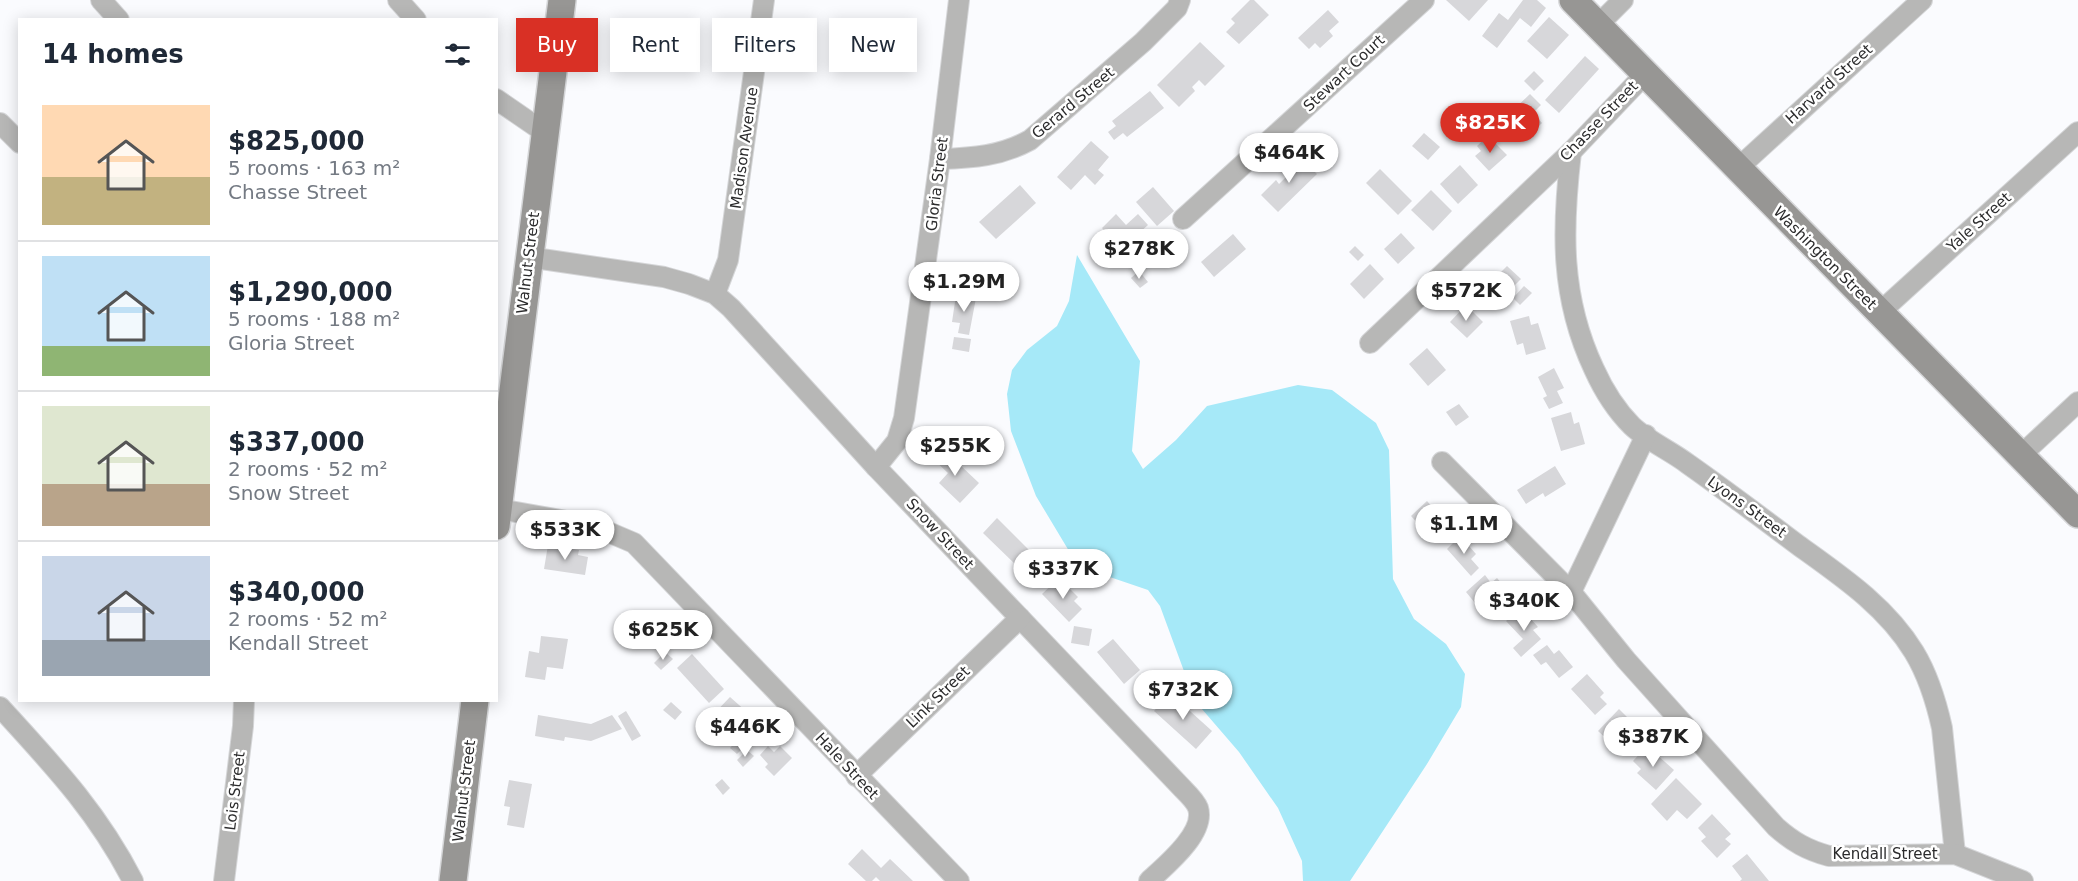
<!DOCTYPE html>
<html lang="en">
<head>
<meta charset="utf-8">
<style>
  :root { --surface:#fff; --page:#f6f6f7; --text:#1f2937; --muted:#747a83; --line:#e0e1e3; --accent:#d93025 }
  body { margin:0; font-family:"DejaVu Sans",sans-serif; background:var(--page); color:var(--text); height:100vh; display:flex; flex-direction:column; font-size:22px; white-space:nowrap }
  * { box-sizing:border-box; margin:0 }
  p { font-size:20px; color:var(--muted) }
  .icon { flex:none; width:33px; height:33px; fill:none; stroke:currentColor; stroke-width:2; stroke-linecap:round; stroke-linejoin:round }
  .map { position:relative; flex:1; overflow:hidden }
  .panel { position:absolute; left:18px; top:18px; width:480px; height:684px; display:flex; flex-direction:column; background:var(--surface); border-radius:0px; box-shadow:0 3px 15px #0003 }
  .panel>* { flex:none }
  .top-card { position:absolute; left:516px; top:18px; width:570px; height:54px; display:flex; gap:12px }
  .price { position:absolute; translate:-50% -51px; padding:0 14px; border-radius:21px; background:#fff; color:#222; font-size:20px; line-height:39px; filter:drop-shadow(0 2px 3px #0008) }
  .price::after { content:''; position:absolute; left:50%; top:36px; width:18px; height:14px; margin-left:-9px; background:inherit; clip-path:polygon(0 0,100% 0,50% 100%) }
  .price.current { background:var(--accent); color:#fff }
  ul { padding:0; list-style:none }
  li { display:flex; align-items:center; gap:18px; height:150px; padding:0 24px }
  li+li { border-top:2px solid var(--line) }
  li span { display:grid; place-items:center; flex:none; width:168px; height:120px; border-radius:0px; color:#555 }
  li>.icon { margin-inline-start:auto }
  span .icon { width:72px; height:72px; fill:#fffc; stroke-width:1 }
  li b { font-size:26px }
  h2 { display:flex; justify-content:space-between; align-items:center; height:72px; padding:0 24px; font-size:26px }
  .chip { padding:0 21px; border-radius:0px; background:var(--surface); box-shadow:0 3px 15px #0003; font-size:21px; line-height:54px }
  .chip.current { background:var(--accent); color:#fff }
  .map>svg:first-child { display:block }
  .water { fill:#a6e9f8 }
  .building { fill:#d7d7da }
  .lines { fill:none; stroke-linecap:round; stroke-linejoin:round }
  .minor-casing { stroke:#d5d6d8; stroke-width:22 }
  .secondary-casing { stroke:#d5d6d8; stroke-width:30 }
  .minor { stroke:#b7b7b6; stroke-width:20 }
  .secondary { stroke:#979694; stroke-width:27 }
  .labels { text-anchor:middle; dominant-baseline:central; stroke-width:5; stroke-linejoin:round; paint-order:stroke }
  .street-label { font-size:15px; fill:#2b2b2c; stroke:#fff }
</style>
</head>
<body>
<div class="map">
<svg width="2078" height="881" viewBox="0 0 2078 881">
  <rect width="100%" height="100%" fill="#fafbfe"/>
  <polygon class="water" points="1077,255 1140,361 1132,451 1143,469 1176,440 1207,406 1298,385 1332,390 1376,423 1389,450 1393,579 1414,619 1446,644 1465,674 1461,707 1427,764 1350,881 1303,881 1302,861 1278,808 1239,752 1195,701 1160,606 1148,590 1098,573 1069,551 1036,496 1011,431 1007,394 1012,370 1027,350 1057,326 1069,301"/>
  <g class="building">
    <polygon points="1250,0 1254,0 1269,15 1239,44 1226,32 1235,23 1231,19"/>
    <polygon points="1446,0 1488,0 1469,21"/>
    <polygon points="1523,0 1537,0 1546,8 1531,27 1520,18 1497,48 1482,36 1499,13 1508,20"/>
    <polygon points="1328,10 1339,22 1329,31 1333,36 1320,48 1315,43 1309,49 1298,38"/>
    <polygon points="1549,17 1569,35 1547,59 1527,41"/>
    <polygon points="1200,42 1225,66 1205,86 1199,80 1192,87 1195,91 1179,107 1157,85"/>
    <polygon points="1585,56 1599,69 1559,113 1545,100"/>
    <polygon points="1534,71 1544,81 1534,91 1524,81"/>
    <polygon points="1150,91 1164,108 1127,137 1123,133 1114,140 1108,132 1116,126 1112,121"/>
    <polygon points="1530,94 1541,105 1533,113 1542,123 1523,141 1503,120"/>
    <polygon points="1479,107 1492,121 1479,132 1467,118"/>
    <polygon points="1424,133 1440,147 1428,160 1412,146"/>
    <polygon points="1488,136 1507,155 1489,171 1475,156 1481,151 1477,146"/>
    <polygon points="1091,141 1109,157 1098,170 1104,175 1095,185 1085,175 1071,190 1057,177"/>
    <polygon points="1299,156 1317,174 1278,212 1261,195 1276,180 1279,184 1286,177 1282,172"/>
    <polygon points="1460,165 1478,185 1458,204 1440,184"/>
    <polygon points="1380,169 1412,201 1398,215 1366,183"/>
    <polygon points="1020,185 1036,203 996,239 979,222"/>
    <polygon points="1153,187 1174,211 1157,226 1136,202"/>
    <polygon points="1431,190 1452,211 1433,231 1411,210"/>
    <polygon points="1116,214 1126,225 1138,214 1148,225 1121,249 1102,228"/>
    <polygon points="1401,233 1415,248 1398,264 1384,249"/>
    <polygon points="1233,234 1246,249 1214,277 1201,262"/>
    <polygon points="1355,246 1364,255 1358,261 1349,252"/>
    <polygon points="1370,264 1384,279 1364,299 1350,284"/>
    <polygon points="1507,266 1521,279 1505,295 1491,282"/>
    <polygon points="1139,271 1148,282 1140,288 1131,278"/>
    <polygon points="1524,286 1532,293 1520,305 1513,298"/>
    <polygon points="956,295 976,298 969,335 958,333 960,323 952,322"/>
    <polygon points="1466,305 1483,322 1467,338 1450,322"/>
    <polygon points="1529,316 1531,325 1538,323 1546,349 1526,355 1523,343 1517,345 1510,321"/>
    <polygon points="954,337 971,339 969,352 952,349"/>
    <polygon points="1427,348 1446,370 1428,386 1409,364"/>
    <polygon points="1554,368 1564,388 1557,391 1563,403 1549,409 1543,398 1547,396 1538,377"/>
    <polygon points="1459,404 1469,417 1456,426 1446,412"/>
    <polygon points="1571,412 1574,424 1579,422 1585,444 1561,451 1551,418"/>
    <polygon points="942,448 979,483 960,503 939,483 948,473 932,458"/>
    <polygon points="1555,466 1566,484 1545,497 1543,493 1526,504 1517,490"/>
    <polygon points="1427,501 1448,525 1432,539 1411,516"/>
    <polygon points="997,518 1031,552 1017,566 983,533"/>
    <polygon points="1460,536 1476,554 1471,559 1479,568 1471,576 1447,549"/>
    <polygon points="548,545 579,550 578,555 588,557 585,575 544,569"/>
    <polygon points="1485,575 1491,583 1497,578 1515,599 1499,612 1484,595 1475,603 1466,592"/>
    <polygon points="1059,578 1078,597 1074,601 1082,609 1069,622 1042,594"/>
    <polygon points="1521,608 1538,627 1533,630 1541,639 1521,657 1513,648 1523,639 1506,621"/>
    <polygon points="649,611 676,638 661,653 635,625"/>
    <polygon points="1074,626 1092,629 1089,646 1071,643"/>
    <polygon points="541,636 568,639 563,669 547,667 545,680 525,677 529,651 539,653"/>
    <polygon points="1113,639 1140,670 1124,684 1097,652"/>
    <polygon points="1547,645 1554,654 1559,650 1573,667 1559,678 1546,662 1541,665 1533,655"/>
    <polygon points="665,652 673,659 661,670 654,663"/>
    <polygon points="692,654 724,689 709,703 677,668"/>
    <polygon points="1587,674 1604,693 1600,697 1607,704 1595,715 1571,689"/>
    <polygon points="1170,693 1212,731 1196,749 1154,711"/>
    <polygon points="730,697 748,713 741,721 745,725 736,734 721,719 714,726 708,720"/>
    <polygon points="671,702 682,712 675,720 663,710"/>
    <polygon points="1619,709 1636,726 1630,733 1637,740 1623,754 1598,731"/>
    <polygon points="626,711 641,736 632,741 618,716"/>
    <polygon points="538,715 591,724 612,715 622,729 591,741 565,737 564,741 535,736"/>
    <polygon points="741,735 749,742 737,754 730,748"/>
    <polygon points="768,746 774,752 780,746 792,758 774,776 765,767 768,764 760,755"/>
    <polygon points="1647,746 1674,770 1656,790 1637,773 1641,769 1633,761"/>
    <polygon points="747,750 754,756 743,767 737,760"/>
    <polygon points="1676,778 1702,804 1687,819 1677,810 1667,821 1651,804"/>
    <polygon points="722,779 730,788 723,795 715,785"/>
    <polygon points="509,780 532,784 524,828 507,825 510,807 504,806"/>
    <polygon points="1712,814 1731,834 1725,839 1731,844 1717,858 1701,841 1706,837 1698,828"/>
    <polygon points="862,849 881,868 890,859 913,881 880,881 876,877 872,881 866,881 848,864"/>
    <polygon points="1747,854 1769,881 1740,881 1742,879 1732,866"/>
  </g>
  <g class="lines">
    <g class="minor-casing">
      <g id="minor">
        <polyline points="101,0 119,20"/>
        <polyline points="398,0 416,20"/>
        <polyline points="1598,25 1623,0"/>
        <polyline points="496,99 544,132"/>
        <polyline points="0,123 20,143"/>
        <path d="M1571,152C1562,229 1560,297 1594,369C1603,389 1616,410 1632,426C1648,441 1671,451 1688,464C1725,490 1762,518 1798,545C1841,576 1886,606 1914,652C1928,675 1936,701 1942,728L1955,854"/>
        <path d="M940,159C973,158 1001,156 1030,140L1143,42L1177,8L1180,0"/>
        <polyline points="1737,169 1922,0"/>
        <polyline points="1183,219 1424,0"/>
        <path d="M528,257L664,277L689,284L715,294L731,308L876,467L1183,789C1188,794 1196,802 1198,808C1206,833 1165,866 1149,881"/>
        <polyline points="715,294 728,260 764,0"/>
        <polyline points="1879,313 2078,132"/>
        <polyline points="1370,343 1571,152 1646,73"/>
        <polyline points="2020,456 2078,402"/>
        <path d="M1442,462L1571,592L1626,660L1776,827C1793,842 1807,850 1829,856L1955,854L2023,881"/>
        <polyline points="876,467 897,441 904,418 940,159 959,0"/>
        <polyline points="499,509 594,526 634,543 959,881"/>
        <polyline points="1571,592 1646,435"/>
        <path d="M0,707C52,764 97,811 133,881"/>
        <polyline points="856,776 1020,618"/>
        <polyline points="224,881 243,726 244,700"/>
      </g>
    </g>
    <g class="secondary-casing">
      <g id="secondary">
        <polyline points="1573,0 2078,514"/>
        <polyline points="496,526 562,0"/>
        <polyline points="453,881 475,700"/>
      </g>
    </g>
    <use href="#minor" class="minor"/>
    <use href="#secondary" class="secondary"/>
  </g>
  <g class="labels">
    <g class="street-label">
      <text transform="translate(1344 73) rotate(-43)">Stewart Court</text>
      <text transform="translate(1829 84) rotate(-42)">Harvard Street</text>
      <text transform="translate(1073 103) rotate(-40)">Gerard Street</text>
      <text transform="translate(1599 121) rotate(-46)">Chasse Street</text>
      <text transform="translate(744 148) rotate(-82)">Madison Avenue</text>
      <text transform="translate(937 184) rotate(-83)">Gloria Street</text>
      <text transform="translate(1979 222) rotate(-42)">Yale Street</text>
      <text transform="translate(1825 258) rotate(45)">Washington Street</text>
      <text transform="translate(528 263) rotate(-83)">Walnut Street</text>
      <text transform="translate(1747 507) rotate(36)">Lyons Street</text>
      <text transform="translate(940 534) rotate(47)">Snow Street</text>
      <text transform="translate(938 697) rotate(-44)">Link Street</text>
      <text transform="translate(847 766) rotate(47)">Hale Street</text>
      <text transform="translate(235 791) rotate(-83)">Lois Street</text>
      <text transform="translate(464 791) rotate(-83)">Walnut Street</text>
      <text x="1885" y="854">Kendall Street</text>
    </g>
  </g>
</svg>
<b class="price current" style="left:1490px;top:154px">$825K</b>
<b class="price" style="left:1289px;top:184px">$464K</b>
<b class="price" style="left:1139px;top:280px">$278K</b>
<b class="price" style="left:964px;top:313px">$1.29M</b>
<b class="price" style="left:1466px;top:322px">$572K</b>
<b class="price" style="left:955px;top:477px">$255K</b>
<b class="price" style="left:1464px;top:555px">$1.1M</b>
<b class="price" style="left:565px;top:561px">$533K</b>
<b class="price" style="left:1063px;top:600px">$337K</b>
<b class="price" style="left:1524px;top:632px">$340K</b>
<b class="price" style="left:663px;top:661px">$625K</b>
<b class="price" style="left:1183px;top:721px">$732K</b>
<b class="price" style="left:745px;top:758px">$446K</b>
<b class="price" style="left:1653px;top:768px">$387K</b>
<div class="top-card">
<a class="chip current">Buy</a>
<a class="chip">Rent</a>
<a class="chip">Filters</a>
<a class="chip">New</a>
</div>
<section class="panel">
<h2>14 homes<svg class="icon" aria-label="filters" viewBox="0 0 24 24"><path d="M4 7h16M4 17h16"/><circle cx="9" cy="7" r="2"/><circle cx="15" cy="17" r="2"/></svg></h2>
<ul>
<li><span style="background:linear-gradient(#ffd9b3 60%,#c2b280 0)"><svg class="icon" aria-label="home" viewBox="0 0 24 24"><path d="M3 11l9-7 9 7M6 9v11h12V9"/></svg></span><div><b>$825,000</b><p>5 rooms · 163 m²</p><p>Chasse Street</p></div></li>
<li><span style="background:linear-gradient(#bfe0f5 75%,#8fb573 0)"><svg class="icon" aria-label="home" viewBox="0 0 24 24"><path d="M3 11l9-7 9 7M6 9v11h12V9"/></svg></span><div><b>$1,290,000</b><p>5 rooms · 188 m²</p><p>Gloria Street</p></div></li>
<li><span style="background:linear-gradient(#dfe7d0 65%,#b9a48a 0)"><svg class="icon" aria-label="home" viewBox="0 0 24 24"><path d="M3 11l9-7 9 7M6 9v11h12V9"/></svg></span><div><b>$337,000</b><p>2 rooms · 52 m²</p><p>Snow Street</p></div></li>
<li><span style="background:linear-gradient(#c9d6e8 70%,#9aa5b1 0)"><svg class="icon" aria-label="home" viewBox="0 0 24 24"><path d="M3 11l9-7 9 7M6 9v11h12V9"/></svg></span><div><b>$340,000</b><p>2 rooms · 52 m²</p><p>Kendall Street</p></div></li>
</ul>
</section>
</div>
</body>
</html>
